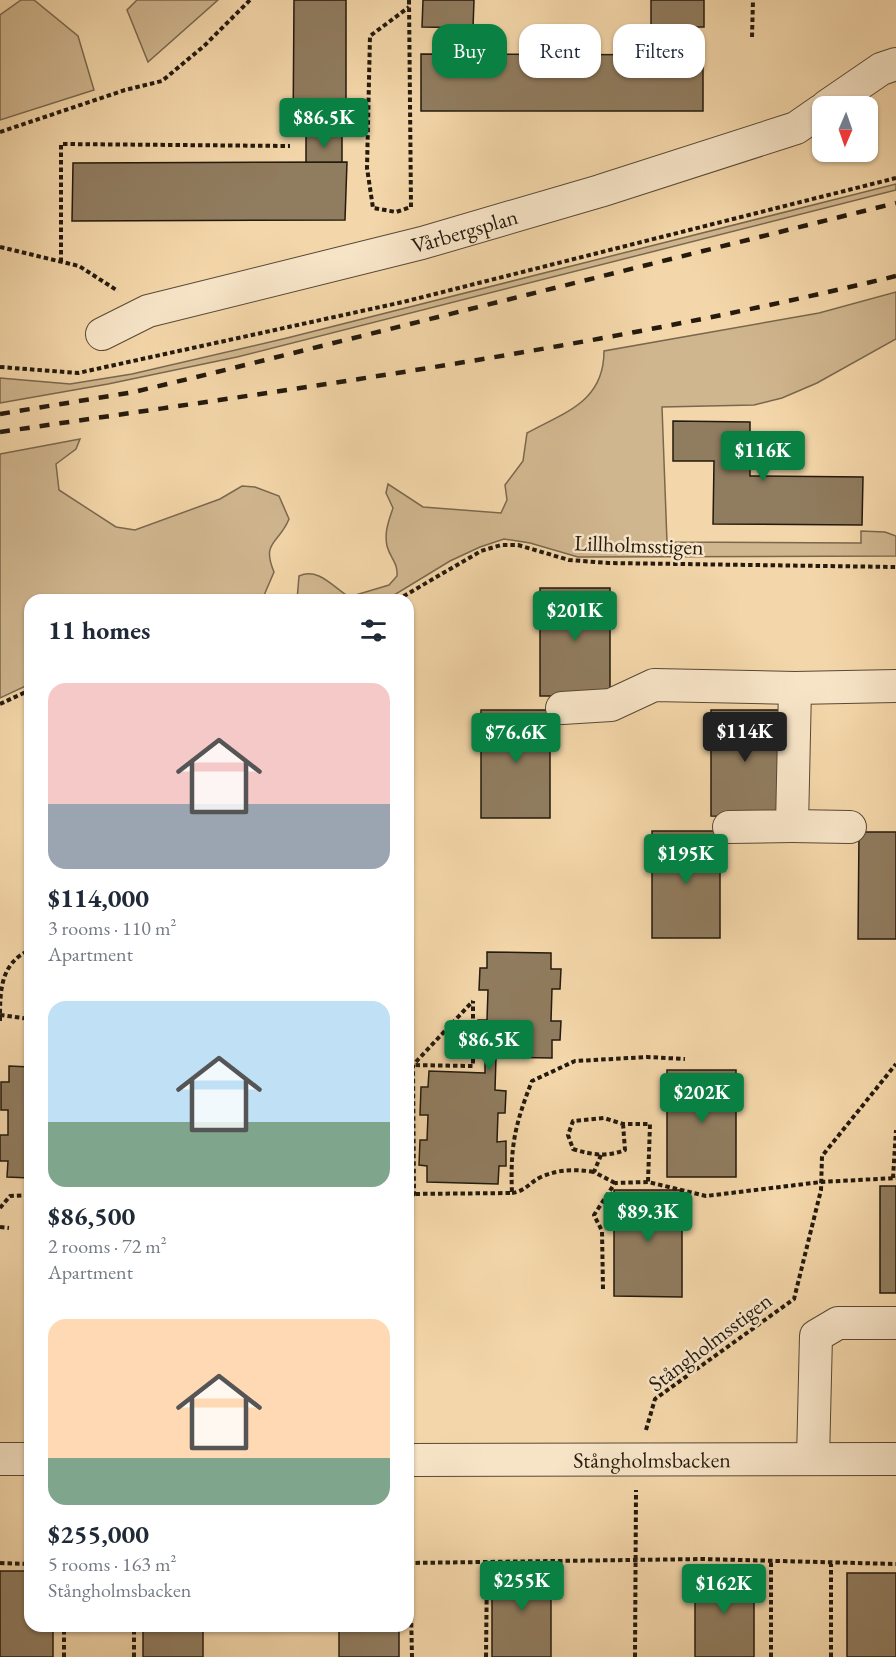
<!DOCTYPE html>
<html lang="en">
<head>
<meta charset="utf-8">
<style>
  :root { --surface:#fff; --page:#f6f6f7; --text:#1f2937; --muted:#747a83; --accent:#0b8043 }
  body { margin:0; font-family:"EB Garamond",serif; background:var(--page); color:var(--text); height:100vh; display:flex; flex-direction:column; font-size:22px; white-space:nowrap }
  * { box-sizing:border-box; margin:0 }
  p { font-size:20px; color:var(--muted) }
  .icon { flex:none; width:33px; height:33px; fill:none; stroke:currentColor; stroke-width:2; stroke-linecap:round; stroke-linejoin:round }
  .map { position:relative; flex:1; overflow:hidden }
  .panel { position:absolute; left:24px; top:594px; width:390px; height:1038px; display:flex; flex-direction:column; background:var(--surface); border-radius:18px; box-shadow:0 2px 4px #0004 }
  .panel>* { flex:none }
  .banner { position:absolute; left:432px; top:24px; width:374px; height:54px; display:flex; gap:12px }
  .needle { width:39px; rotate:182deg }
  .tools { position:absolute; left:812px; top:96px; display:grid; gap:12px }
  .tools a { display:grid; place-items:center; width:66px; height:66px; border-radius:12px; background:var(--surface); box-shadow:0 2px 4px #0004; font-size:30px }
  .price { position:absolute; translate:-50% -51px; padding:0 14px; border-radius:6px; background:var(--accent); color:#fff; font-size:20px; line-height:39px; filter:drop-shadow(0 2px 3px #0008) }
  .price::after { content:''; position:absolute; left:50%; top:36px; width:18px; height:14px; margin-left:-9px; background:inherit; clip-path:polygon(0 0,100% 0,50% 100%) }
  .price.selected { background:#222; color:#fff }
  ul { padding:0; list-style:none }
  li { display:grid; align-content:center; gap:12px; height:318px; padding:0 24px }
  li span { display:grid; place-items:center; height:186px; border-radius:18px; color:#555 }
  li>.icon { margin-inline-start:auto }
  span .icon { width:108px; height:108px; fill:#fffc; stroke-width:1 }
  li b { font-size:26px }
  h2 { display:flex; justify-content:space-between; align-items:center; height:72px; padding:0 24px; font-size:26px }
  .chip { padding:0 21px; border-radius:18px; background:var(--surface); box-shadow:0 2px 4px #0004; font-size:21px; line-height:54px }
  .chip.selected { background:var(--accent); color:#fff }
  .map>svg:first-child { display:block }
  .green { fill:#d0b68f; stroke:#7a684e; stroke-width:1.5 }
  .building { fill:#907c5f; stroke:#241a0e; stroke-width:1.5 }
  .lines { fill:none; stroke-linecap:round; stroke-linejoin:round }
  .minor-casing { stroke:#584935; stroke-width:34 }
  .path { stroke:#241a0e; stroke-width:4; stroke-dasharray:4.5 3; stroke-linecap:butt }
  .minor { stroke:#f7e4c7; stroke-width:32 }
  .rail { stroke:#241a0e; stroke-width:4.5; stroke-dasharray:10 10; stroke-linecap:butt }
  .labels { text-anchor:middle; dominant-baseline:central; stroke-width:5; stroke-linejoin:round; paint-order:stroke }
  .street-label { font-size:22px; fill:#241a0e; stroke:#f7e4c7 }
</style>
</head>
<body>
<div class="map">
<svg width="896" height="1657" viewBox="0 0 896 1657">
  <rect width="100%" height="100%" fill="#f3d6a9"/>
  <filter id="stains"><feTurbulence type="fractalNoise" baseFrequency=".00333" numOctaves="4"/><feColorMatrix values="0 0 0 0 .2 0 0 0 0 .09 0 0 0 0 .02 0 0 0 .5 -.17"/></filter>
  <radialGradient id="worn" r=".72"><stop offset=".6" stop-color="#630" stop-opacity="0"/><stop offset="1" stop-color="#630" stop-opacity=".3"/></radialGradient>
  <g class="green">
    <polygon points="21,0 34,0 78,36 94,90 0,120 0,15"/>
    <polygon points="137,0 218,0 148,62 127,10"/>
    <polygon points="896,184 896,190 237,357 108,384 0,403 0,378 70,384 132,374 287,338"/>
    <path d="M896,292V339L817,383L782,398L754,405L662,407L667,542L861,543V531L885,532L896,536V556L578,557L530,543L504,539L480,547L450,561L386,600H297L299,576C318,567 333,587 349,597L389,585L397,576C398,562 390,558 387,546C384,532 389,520 393,508L386,493L388,484L423,507L501,513L507,500L505,485L523,461L527,433C565,412 604,402 604,351L819,313Z"/>
    <path d="M80,439L76,449L56,464L59,490L116,527L135,530L220,499L242,486L255,487L279,496L289,519C279,544 261,541 274,572L262,600H30V684L0,698V454Z"/>
  </g>
  <g class="building">
    <polygon points="294,0 346,0 346,136 293,135"/>
    <polygon points="423,0 474,0 473,28 422,27"/>
    <rect x="651" y="0" width="53" height="27"/>
    <polygon points="421,54 703,55 703,111 421,111"/>
    <rect x="306" y="135" width="36" height="28"/>
    <polygon points="347,162 345,220 72,221 73,163"/>
    <polygon points="673,421 750,422 750,476 863,477 862,525 713,524 714,461 673,461"/>
    <rect x="540" y="588" width="70" height="108"/>
    <rect x="481" y="710" width="69" height="108"/>
    <polygon points="711,710 779,710 779,817 711,816"/>
    <rect x="652" y="831" width="68" height="107"/>
    <polygon points="859,832 896,832 896,939 858,939"/>
    <polygon points="487,952 551,953 551,969 561,969 560,989 552,989 551,1021 561,1021 560,1040 552,1040 552,1058 496,1057 495,1090 506,1091 505,1113 498,1113 497,1142 506,1141 506,1166 499,1166 498,1184 427,1182 427,1166 419,1165 420,1140 427,1140 428,1115 420,1115 421,1087 428,1087 429,1071 485,1073 485,1044 477,1044 478,1020 487,1020 488,990 479,990 480,968 487,968"/>
    <polygon points="9,1066 30,1067 30,1178 7,1177 8,1161 0,1161 0,1135 8,1135 8,1110 1,1110 1,1082 9,1082"/>
    <rect x="667" y="1070" width="69" height="107"/>
    <rect x="880" y="1186" width="16" height="107"/>
    <polygon points="614,1190 682,1190 682,1297 614,1296"/>
    <rect x="492" y="1568" width="59" height="89"/>
    <polygon points="0,1571 30,1571 30,1626 53,1626 53,1657 0,1657"/>
    <rect x="695" y="1572" width="59" height="85"/>
    <rect x="847" y="1573" width="49" height="84"/>
    <rect x="143" y="1626" width="60" height="31"/>
    <rect x="339" y="1626" width="60" height="31"/>
  </g>
  <g class="lines">
    <g class="minor-casing">
      <g id="minor">
        <polyline points="827,106 881,69 896,64"/>
        <path id="s1" d="M102,334L148,311L422,243L600,191L796,128L822,110"/>
        <polyline points="562,708 611,705 654,685 795,688 896,686"/>
        <polyline points="792,826 850,827"/>
        <polyline points="729,827 792,826 795,688"/>
        <polyline points="0,1459 30,1459"/>
        <polyline points="813,1459 816,1336 838,1323 896,1323"/>
        <path id="s2" d="M408,1460L896,1459"/>
      </g>
    </g>
    <g class="path">
      <polyline points="409,0 411,207 396,212 373,208 367,168 370,36 409,7"/>
      <polyline points="752,37 753,0"/>
      <polyline points="0,132 125,90 162,81 204,46 250,0"/>
      <polyline points="0,247 79,266 118,291"/>
      <polyline points="61,262 61,144 290,146"/>
      <polyline points="0,367 78,373 403,302 896,178"/>
      <polyline points="397,600 481,551 501,545 518,545 569,560 608,563 896,567"/>
      <polyline points="0,704 30,690"/>
      <polyline points="0,1015 30,1019"/>
      <path d="M0,1021C0,991 0,963 30,950"/>
      <polyline points="408,1065 473,1066 473,1001"/>
      <path d="M623,1124L625,1150C606,1157 592,1155 573,1149L568,1135L573,1121L604,1118L623,1124H650L648,1182"/>
      <polyline points="601,1155 594,1172 615,1183"/>
      <polyline points="893,1178 896,1130"/>
      <path d="M512,1193C526,1191 530,1182 541,1177C559,1169 576,1169 594,1172"/>
      <path d="M408,1194L512,1193C510,1147 515,1124 532,1081L575,1061L647,1057L685,1059"/>
      <polyline points="408,1201 414,1194 413,1065 473,1001"/>
      <polyline points="0,1208 10,1196 30,1195"/>
      <polyline points="0,1227 9,1228"/>
      <polyline points="603,1289 602,1231 594,1215 615,1183 648,1182 706,1196 821,1182 896,1178"/>
      <polyline points="646,1430 655,1399 794,1299 821,1190 822,1156 896,1064"/>
      <polyline points="0,1563 30,1564"/>
      <polyline points="408,1563 703,1559 896,1564"/>
      <polyline points="410,1563 412,1657"/>
      <polyline points="64,1657 64,1626"/>
      <polyline points="134,1657 134,1626"/>
      <polyline points="486,1657 487,1563"/>
      <polyline points="635,1657 636,1490"/>
      <polyline points="771,1657 771,1561"/>
      <polyline points="831,1657 831,1564"/>
    </g>
    <use href="#minor" class="minor"/>
    <g class="rail">
      <polyline points="0,414 134,392 209,374 896,203"/>
      <path d="M0,432C300,388 601,348 896,276"/>
    </g>
  </g>
  <g class="labels">
    <g class="street-label">
      <text stroke="none"><textPath href="#s1" startOffset="378">Vårbergsplan</textPath></text>
      <text transform="translate(639 545) rotate(2)">Lillholmsstigen</text>
      <text transform="translate(710 1342) rotate(-37)">Stångholmsstigen</text>
      <text stroke="none"><textPath href="#s2" startOffset="244">Stångholmsbacken</textPath></text>
    </g>
  </g>
  <rect width="100%" height="100%" filter="url(#stains)"/>
  <rect width="100%" height="100%" fill="url(#worn)"/>
</svg>
<div class="tools">
<a><svg class="needle" viewBox="-14 -14 28 28"><path d="M0-13l5 13h-10z" fill="#e53935"/><path d="M0 13l5-13h-10z" fill="#747a83"/></svg></a>
</div>
<b class="price" style="left:324px;top:149px">$86.5K</b>
<b class="price" style="left:763px;top:482px">$116K</b>
<b class="price" style="left:575px;top:642px">$201K</b>
<b class="price selected" style="left:745px;top:763px">$114K</b>
<b class="price" style="left:516px;top:764px">$76.6K</b>
<b class="price" style="left:686px;top:885px">$195K</b>
<b class="price" style="left:489px;top:1071px">$86.5K</b>
<b class="price" style="left:702px;top:1124px">$202K</b>
<b class="price" style="left:648px;top:1243px">$89.3K</b>
<b class="price" style="left:522px;top:1612px">$255K</b>
<b class="price" style="left:724px;top:1615px">$162K</b>
<div class="banner">
<a class="chip selected">Buy</a>
<a class="chip">Rent</a>
<a class="chip">Filters</a>
</div>
<section class="panel">
<h2>11 homes<svg class="icon" aria-label="filters" viewBox="0 0 24 24"><path d="M4 7h16M4 17h16"/><circle cx="9" cy="7" r="2"/><circle cx="15" cy="17" r="2"/></svg></h2>
<ul>
<li><span style="background:linear-gradient(#f6c9c9 65%,#9aa5b1 0)"><svg class="icon" aria-label="home" viewBox="0 0 24 24"><path d="M3 11l9-7 9 7M6 9v11h12V9"/></svg></span><div><b>$114,000</b><p>3 rooms · 110 m²</p><p>Apartment</p></div></li>
<li><span style="background:linear-gradient(#bfe0f5 65%,#7fa58c 0)"><svg class="icon" aria-label="home" viewBox="0 0 24 24"><path d="M3 11l9-7 9 7M6 9v11h12V9"/></svg></span><div><b>$86,500</b><p>2 rooms · 72 m²</p><p>Apartment</p></div></li>
<li><span style="background:linear-gradient(#ffd9b3 75%,#7fa58c 0)"><svg class="icon" aria-label="home" viewBox="0 0 24 24"><path d="M3 11l9-7 9 7M6 9v11h12V9"/></svg></span><div><b>$255,000</b><p>5 rooms · 163 m²</p><p>Stångholmsbacken</p></div></li>
</ul>
</section>
</div>
</body>
</html>
